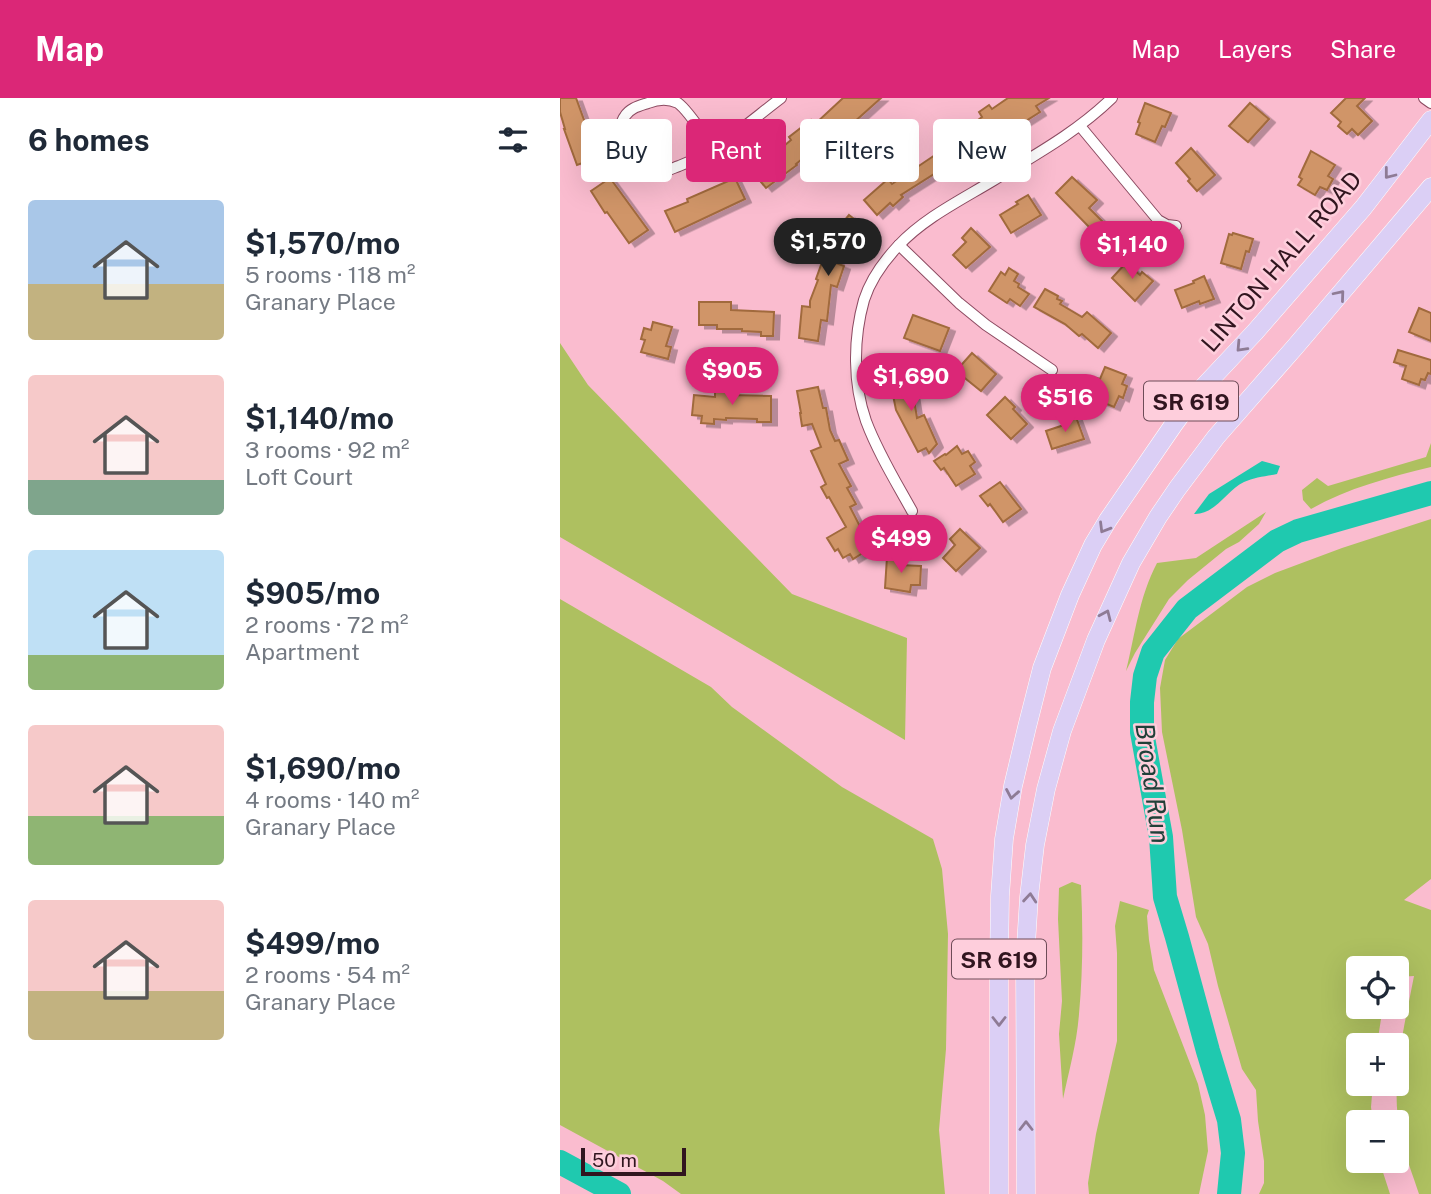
<!DOCTYPE html>
<html lang="en">
<head>
<meta charset="utf-8">
<style>
  :root { --surface:#fff; --page:#f6f6f7; --text:#1f2937; --muted:#747a83; --accent:#db2777 }
  body { margin:0; font-family:"Public Sans",sans-serif; background:var(--page); color:var(--text); height:100vh; display:flex; flex-direction:column; font-size:26px; white-space:nowrap }
  * { box-sizing:border-box; margin:0 }
  p { font-size:23px; color:var(--muted) }
  .icon { flex:none; width:38px; height:38px; fill:none; stroke:currentColor; stroke-width:2; stroke-linecap:round; stroke-linejoin:round }
  .map { position:relative; flex:1; overflow:hidden }
  .details { display:flex; flex-direction:column; background:var(--surface); width:560px }
  .details>* { flex:none }
  .hud { position:absolute; left:21px; top:21px; width:665px; height:63px; display:flex; gap:14px }
  .buttons { position:absolute; left:786px; top:858px; display:grid; gap:14px }
  .buttons a { display:grid; place-items:center; width:63px; height:63px; border-radius:7px; background:var(--surface); box-shadow:0 7px 28px #0002; font-size:35px }
  .scale { position:absolute; left:21px; bottom:18px; width:105px; box-sizing:border-box; padding-left:7px; border:4px solid #31151f; border-top:0; font-size:19px; line-height:24px; white-space:nowrap; color:#31151f; -webkit-text-stroke:5px #fecedc; paint-order:stroke }
  .price { position:absolute; translate:-50% -60px; padding:0 16px; border-radius:24px; background:var(--accent); color:#fff; font-size:23px; line-height:46px; filter:drop-shadow(0 2px 4px #0008) }
  .price::after { content:''; position:absolute; left:50%; top:42px; width:21px; height:16px; margin-left:-10px; background:inherit; clip-path:polygon(0 0,100% 0,50% 100%) }
  .price.selected { background:#222; color:#fff }
  ul { padding:0; list-style:none }
  li { display:flex; align-items:center; gap:21px; height:175px; padding:0 28px }
  li span { display:grid; place-items:center; flex:none; width:196px; height:140px; border-radius:7px; color:#555 }
  li>.icon { margin-inline-start:auto }
  span .icon { width:84px; height:84px; fill:#fffc; stroke-width:1 }
  li b { font-size:30px }
  h2 { display:flex; justify-content:space-between; align-items:center; height:84px; padding:0 28px; font-size:30px }
  .chip { padding:0 24px; border-radius:7px; background:var(--surface); box-shadow:0 7px 28px #0002; font-size:24px; line-height:63px }
  .chip.selected { background:var(--accent); color:#fff }
  header { display:flex; align-items:center; gap:42px; box-sizing:border-box; height:98px; padding:0 35px; background:var(--accent); color:#fff }
  header strong { font-size:33px }
  nav { display:flex; gap:38px; margin-inline-start:auto; font-size:24px }
  main { display:flex; flex:1; min-height:0 }
  .map>svg:first-child { display:block }
  .green { fill:#aec060 }
  .water { fill:#1fc9af }
  .lines { fill:none; stroke-linecap:round; stroke-linejoin:round }
  .river { stroke:#1fc9af; stroke-width:24 }
  .building { fill:#d09568; stroke:#a16a3d; stroke-width:2; filter:url(#shadow) }
  .minor-casing { stroke:#8d4b62; stroke-width:12 }
  .primary-casing { stroke:#fff; stroke-width:19 }
  .minor { stroke:#fff; stroke-width:10 }
  .primary { stroke:#dbcff5; stroke-width:18 }
  .oneway { stroke:#8e7b95 }
  .labels { text-anchor:middle; dominant-baseline:central; stroke-width:5; stroke-linejoin:round; paint-order:stroke }
  .shield { fill:#fecedc; stroke:#6e4c58; stroke-width:2 }
  .shield-label { font-size:23px; font-weight:bold; fill:#31151f }
  .street-label { font-size:24px; fill:#31151f; stroke:#fecedc }
  .water-label { font-size:26px; font-style:italic; fill:#204039; stroke:#fecedc }
</style>
</head>
<body>
<header>
<strong>Map</strong>
<nav><a>Map</a><a>Layers</a><a>Share</a></nav>
</header>
<main>
<section class="details">
<h2>6 homes<svg class="icon" aria-label="filters" viewBox="0 0 24 24"><path d="M4 7h16M4 17h16"/><circle cx="9" cy="7" r="2"/><circle cx="15" cy="17" r="2"/></svg></h2>
<ul>
<li><span style="background:linear-gradient(#a9c7e8 60%,#c2b280 0)"><svg class="icon" aria-label="home" viewBox="0 0 24 24"><path d="M3 11l9-7 9 7M6 9v11h12V9"/></svg></span><div><b>$1,570/mo</b><p>5 rooms · 118 m²</p><p>Granary Place</p></div></li>
<li><span style="background:linear-gradient(#f6c9c9 75%,#7fa58c 0)"><svg class="icon" aria-label="home" viewBox="0 0 24 24"><path d="M3 11l9-7 9 7M6 9v11h12V9"/></svg></span><div><b>$1,140/mo</b><p>3 rooms · 92 m²</p><p>Loft Court</p></div></li>
<li><span style="background:linear-gradient(#bfe0f5 75%,#8fb573 0)"><svg class="icon" aria-label="home" viewBox="0 0 24 24"><path d="M3 11l9-7 9 7M6 9v11h12V9"/></svg></span><div><b>$905/mo</b><p>2 rooms · 72 m²</p><p>Apartment</p></div></li>
<li><span style="background:linear-gradient(#f6c9c9 65%,#8fb573 0)"><svg class="icon" aria-label="home" viewBox="0 0 24 24"><path d="M3 11l9-7 9 7M6 9v11h12V9"/></svg></span><div><b>$1,690/mo</b><p>4 rooms · 140 m²</p><p>Granary Place</p></div></li>
<li><span style="background:linear-gradient(#f6c9c9 65%,#c2b280 0)"><svg class="icon" aria-label="home" viewBox="0 0 24 24"><path d="M3 11l9-7 9 7M6 9v11h12V9"/></svg></span><div><b>$499/mo</b><p>2 rooms · 54 m²</p><p>Granary Place</p></div></li>
</ul>
</section>
<div class="map">
<svg width="871" height="1096" viewBox="0 0 871 1096">
  <defs>
    <filter id="shadow"><feDropShadow dx="6" dy="3.5" stdDeviation="0" flood-color="#0004"/></filter>
  </defs>
  <rect width="100%" height="100%" fill="#fabccf"/>
  <g class="green">
    <polygon points="0,245 28,287 232,496 347,540 345,642 0,439"/>
    <path d="M871,345V369C830,379 788,390 751,411L743,402L742,392L757,380L768,388L866,359Z"/>
    <path d="M706,414L699,426L679,444L666,451L628,482L609,501L575,555L566,573C575,537 579,499 597,465L636,460Z"/>
    <path d="M871,421V781L844,802L871,812V1096H859C853,1077 845,1058 841,1039C829,985 844,931 854,878L837,879L836,870H798V908H823L817,947H798V985H813L811,1009L813,1024H798V1062H819L830,1096H699L704,1085V1063L698,1023L696,992L682,971L658,888L648,846L636,819L622,732L602,634L600,590L605,562L618,541L687,489L715,475L782,450Z"/>
    <polygon points="0,501 151,589 172,609 282,689 373,741 382,771 388,836 386,951 379,1032 385,1096 121,1096 103,1083 0,1027"/>
    <path d="M512,784L521,787C523,830 523,873 519,916C517,944 509,973 503,1001L499,936L502,903L498,821L499,790Z"/>
    <polygon points="560,803 589,812 587,818 589,842 594,872 638,986 645,1017 648,1053 639,1096 529,1096 528,1085 536,1036 557,943 557,855 555,828"/>
  </g>
  <path class="water" d="M702,363L720,368L717,376C707,378 694,379 684,384C667,392 655,417 634,416L649,396Z"/>
  <g class="lines">
    <g class="river">
      <polyline points="0,1064 59,1096"/>
      <polyline points="669,1096 673,1055 669,1022 648,953 617,839 605,799 601,739 582,634 582,604 585,578 593,554 627,511 717,443 738,433 871,395"/>
    </g>
  </g>
  <g class="building">
    <polygon points="0,0 16,0 32,44 30,45 37,60 17,67 4,31 5,31 0,14"/>
    <polygon points="283,0 321,0 283,34 279,30 236,66 237,67 206,90 192,73 211,55 213,57 231,42 229,39 251,22 254,27"/>
    <polygon points="448,0 489,0 476,8 480,14 447,35 443,30 416,48 420,55 408,62 406,58 391,68 390,66 341,97 343,99 333,108 330,105 317,117 304,102 328,81 332,86 381,53 380,51 386,47 382,41 393,34 397,40 416,28 414,25 422,19 419,14 429,7 432,11"/>
    <polygon points="786,0 805,0 797,8 812,23 798,37 792,31 787,36 778,28 781,24 771,15"/>
    <polygon points="585,5 611,15 605,29 602,28 595,44 576,36 580,25 578,24"/>
    <polygon points="690,5 709,21 688,44 669,28"/>
    <polygon points="631,50 655,77 637,93 628,83 630,81 616,65"/>
    <polygon points="751,53 775,67 768,78 773,81 767,92 760,89 755,97 738,87 742,81 739,79"/>
    <polygon points="512,79 537,102 529,110 550,131 547,134 560,147 547,160 524,138 531,131 496,95"/>
    <polygon points="50,80 88,132 69,145 47,114 45,115 31,93"/>
    <polygon points="175,80 185,101 115,134 105,113 128,104 127,101"/>
    <polygon points="468,97 481,117 451,135 440,117 458,106 456,104"/>
    <polygon points="289,117 307,131 299,142 295,139 276,165 284,168 277,189 271,187 267,223 261,222 258,243 239,240 242,208 250,209 250,203 258,182 256,181 271,139"/>
    <polygon points="411,130 430,149 406,170 393,157 406,144 402,140"/>
    <polygon points="673,135 693,141 689,154 686,153 681,171 661,165 669,136 672,137"/>
    <polygon points="566,165 580,177 582,174 593,183 575,203 552,180"/>
    <polygon points="449,170 458,176 454,183 459,186 458,189 469,196 460,208 450,201 447,205 429,193 441,174 445,177"/>
    <polygon points="644,178 654,201 640,206 639,203 622,210 615,192 634,185 633,183"/>
    <polygon points="485,191 498,198 497,201 502,203 500,206 522,219 527,214 551,235 538,250 522,236 519,238 505,226 474,209"/>
    <polygon points="139,204 171,204 171,212 214,214 213,238 201,238 201,234 182,233 182,231 157,231 157,227 139,227"/>
    <polygon points="859,210 871,215 871,243 849,234"/>
    <polygon points="353,217 389,230 380,253 344,240"/>
    <polygon points="93,224 112,229 106,248 111,249 108,261 81,254 85,242 81,241 84,230 91,232"/>
    <polygon points="838,252 871,262 871,276 868,275 865,282 861,281 859,287 842,281 846,268 834,264"/>
    <polygon points="412,255 436,276 421,293 396,273"/>
    <polygon points="545,269 566,277 562,286 567,288 563,300 559,298 554,309 530,299 537,280 540,281"/>
    <polygon points="350,276 357,320 364,317 377,346 369,355 366,350 358,354 336,312 332,292 329,293 327,279"/>
    <polygon points="258,289 263,310 266,310 270,332 275,343 279,342 288,362 279,366 291,388 287,390 296,406 290,409 311,450 293,461 290,456 283,460 278,451 275,453 267,440 286,429 269,399 267,400 261,389 266,386 251,353 261,349 252,326 242,328 240,315 241,315 237,293"/>
    <polygon points="155,293 168,294 168,297 211,298 211,324 197,324 197,321 166,320 166,322 154,321 154,326 141,325 142,318 132,317 134,297 155,299"/>
    <polygon points="445,299 455,309 453,311 467,326 451,341 427,317"/>
    <polygon points="516,319 524,341 492,351 486,333 507,326 506,322"/>
    <polygon points="397,348 402,356 408,353 415,364 410,368 415,376 396,388 384,370 381,372 374,363 385,356 386,357"/>
    <polygon points="440,384 461,411 443,424 430,406 428,408 420,398"/>
    <polygon points="400,431 420,450 396,473 383,460 395,447 390,441"/>
    <polygon points="327,459 340,460 340,467 361,468 360,487 351,487 350,494 325,490"/>
  </g>
  <g class="lines">
    <g class="minor-casing">
      <g id="minor">
        <polyline points="864,0 871,5"/>
        <polyline points="520,28 598,122 607,127 616,128"/>
        <path d="M154,51C145,39 129,13 118,5C108,0 98,1 88,5C79,8 70,10 65,18C61,23 60,32 63,38C69,50 85,74 99,74C106,74 113,70 119,68C158,53 188,25 221,0"/>
        <polyline points="339,147 399,205 426,227 492,272"/>
        <path d="M352,413C336,384 318,355 306,323C293,286 293,241 304,202C310,183 324,163 338,148C364,120 401,102 434,82C475,57 517,34 552,0"/>
      </g>
    </g>
    <g class="primary-casing">
      <g id="primary">
        <polyline points="439,1096 439,863 440,798 444,741 453,688 467,629 482,570 510,497 533,447 548,422 614,326 634,299 695,234 803,110 871,22"/>
        <polyline points="466,1096 465,863 469,799 475,747 486,691 502,633 536,542 571,465 598,419 617,391 656,339 735,249 871,89"/>
      </g>
    </g>
    <use href="#minor" class="minor"/>
    <use href="#primary" class="primary"/>
  </g>
  <defs><path id="oneway-chevron" d="M-2-3.5L2.5 0L-2 3.5" fill="none" stroke-width="1.6" stroke-linecap="round" stroke-linejoin="round" transform="scale(1.75)"/></defs>
  <g class="oneway">
    <use href="#oneway-chevron" transform="translate(829 76) rotate(128)"/>
    <use href="#oneway-chevron" transform="translate(780 197) rotate(-50)"/>
    <use href="#oneway-chevron" transform="translate(681 249) rotate(133)"/>
    <use href="#oneway-chevron" transform="translate(544 430) rotate(121)"/>
    <use href="#oneway-chevron" transform="translate(546 517) rotate(-66)"/>
    <use href="#oneway-chevron" transform="translate(452 696) rotate(100)"/>
    <use href="#oneway-chevron" transform="translate(470 800) rotate(-85)"/>
    <use href="#oneway-chevron" transform="translate(439 923) rotate(90)"/>
    <use href="#oneway-chevron" transform="translate(466 1028) rotate(-90)"/>
  </g>
  <g class="labels">
    <g class="shield">
      <rect x="584" y="283.5" width="94" height="39" rx="5"/>
      <rect x="392" y="841.5" width="94" height="39" rx="5"/>
    </g>
    <g class="shield-label">
      <text x="631" y="303">SR 619</text>
      <text x="439" y="861">SR 619</text>
    </g>
    <g class="street-label">
      <text transform="translate(721 163) rotate(-49)">LINTON HALL ROAD</text>
    </g>
    <g class="water-label">
      <text transform="translate(593 685) rotate(82)">Broad Run</text>
    </g>
  </g>
</svg>
<div class="buttons">
<a><svg class="icon" aria-label="locate" viewBox="0 0 24 24"><circle cx="12" cy="12" r="6"/><path d="M12 2v4M12 18v4M2 12h4M18 12h4"/></svg></a>
<a>+</a>
<a>−</a>
</div>
<div class="scale">50 m</div>
<b class="price selected" style="left:268px;top:180px">$1,570</b>
<b class="price" style="left:572px;top:183px">$1,140</b>
<b class="price" style="left:172px;top:309px">$905</b>
<b class="price" style="left:351px;top:315px">$1,690</b>
<b class="price" style="left:505px;top:336px">$516</b>
<b class="price" style="left:341px;top:477px">$499</b>
<div class="hud">
<a class="chip">Buy</a>
<a class="chip selected">Rent</a>
<a class="chip">Filters</a>
<a class="chip">New</a>
</div>
</div>
</main>
</body>
</html>
